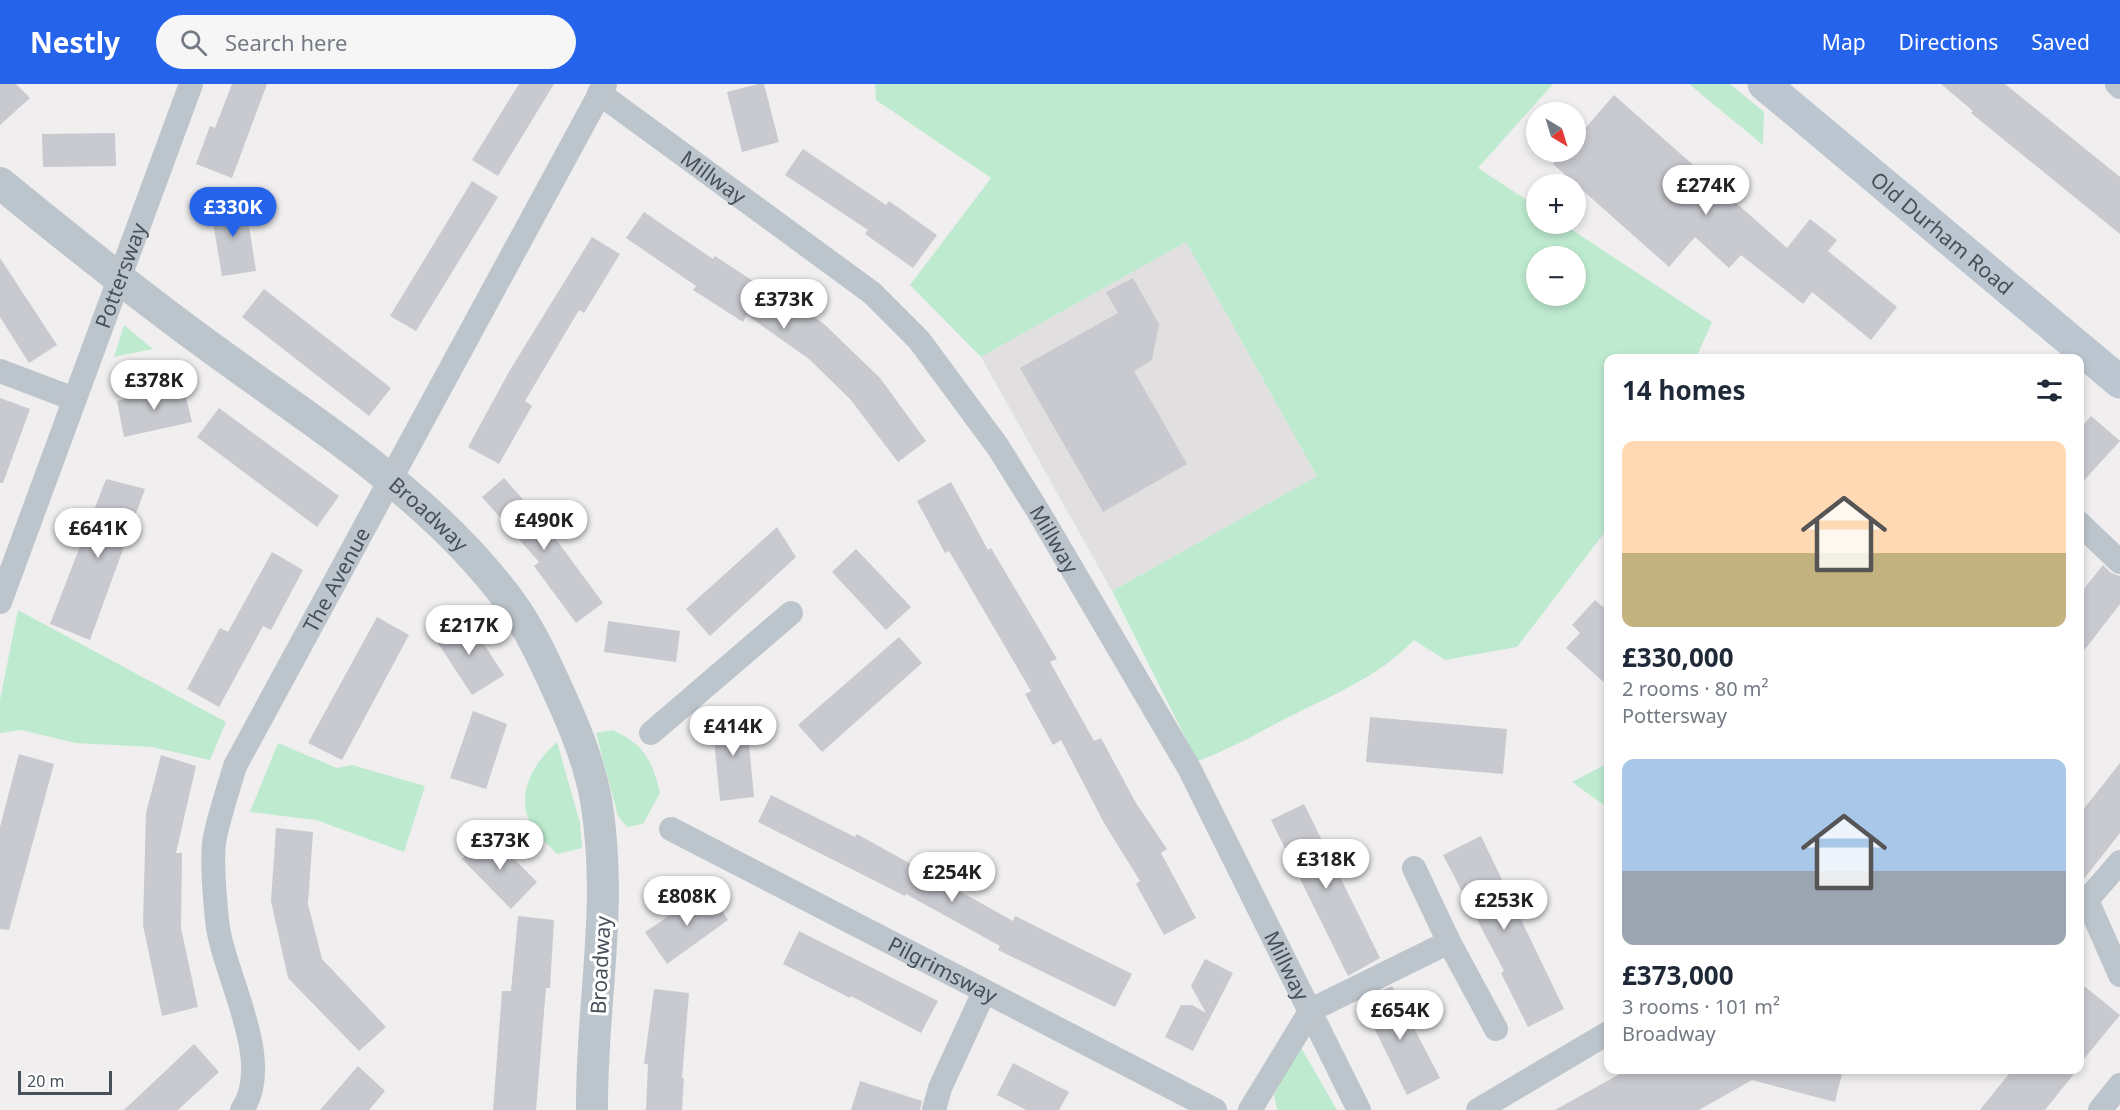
<!DOCTYPE html>
<html lang="en">
<head>
<meta charset="utf-8">
<style>
  :root { --surface:#fff; --page:#f6f6f7; --text:#1f2937; --muted:#747a83; --accent:#2563eb }
  body { margin:0; font-family:"Noto Sans",sans-serif; background:var(--page); color:var(--text); height:100vh; display:flex; flex-direction:column; font-size:22px; white-space:nowrap }
  * { box-sizing:border-box; margin:0 }
  p { font-size:20px; color:var(--muted) }
  .icon { flex:none; width:33px; height:33px; fill:none; stroke:currentColor; stroke-width:2; stroke-linecap:round; stroke-linejoin:round }
  .map { position:relative; flex:1; overflow:hidden }
  .sheet { position:absolute; left:1604px; top:270px; width:480px; height:720px; display:flex; flex-direction:column; background:var(--surface); border-radius:12px; box-shadow:0 3px 9px #0003 }
  .sheet>* { flex:none }
  .needle { width:39px; rotate:142deg }
  .tools { position:absolute; left:1526px; top:18px; display:grid; gap:12px }
  .tools a { display:grid; place-items:center; width:60px; height:60px; border-radius:50%; background:var(--surface); box-shadow:0 3px 9px #0003; font-size:30px }
  .scale { position:absolute; left:18px; bottom:15px; width:94px; box-sizing:border-box; padding-left:6px; border:3px solid #47505a; border-top:0; font-size:16px; line-height:21px; white-space:nowrap; color:#47505a; -webkit-text-stroke:4px #fff; paint-order:stroke }
  .price { position:absolute; translate:-50% -51px; padding:0 14px; border-radius:21px; background:#fff; color:#222; font-size:20px; line-height:39px; filter:drop-shadow(0 2px 3px #0008) }
  .price::after { content:''; position:absolute; left:50%; top:36px; width:18px; height:14px; margin-left:-9px; background:inherit; clip-path:polygon(0 0,100% 0,50% 100%) }
  .price.selected { background:var(--accent); color:#fff }
  ul { padding:0; list-style:none }
  li { display:grid; align-content:center; gap:12px; height:318px; padding:0 18px }
  li span { display:grid; place-items:center; height:186px; border-radius:12px; color:#555 }
  li>.icon { margin-inline-start:auto }
  span .icon { width:108px; height:108px; fill:#fffc; stroke-width:1 }
  li b { font-size:26px }
  h2 { display:flex; justify-content:space-between; align-items:center; height:72px; padding:0 18px; font-size:26px }
  header { display:flex; align-items:center; gap:36px; box-sizing:border-box; height:84px; padding:0 30px; background:var(--accent); color:#fff }
  header strong { font-size:28px }
  nav { display:flex; gap:33px; margin-inline-start:auto; font-size:21px }
  .search { width:420px; height:54px; background:var(--page); display:flex; align-items:center; gap:15px; box-sizing:border-box; padding:0 21px; border-radius:33px; color:var(--muted); font-size:22px }
  .map>svg:first-child { display:block }
  .education { fill:#e1dfdf }
  .green { fill:#beebd0; fill-rule:evenodd }
  .building { fill:#c8cad0 }
  .lines { fill:none; stroke-linecap:round; stroke-linejoin:round }
  .minor { stroke:#bdc5cc; stroke-width:24 }
  .tertiary { stroke:#bdc5cc; stroke-width:32 }
  .secondary { stroke:#bcc6d0; stroke-width:33 }
  .labels { text-anchor:middle; dominant-baseline:central; stroke-width:6; stroke-linejoin:round; paint-order:stroke }
  .street-label { font-size:21px; fill:#47505a; stroke:#fff }
</style>
</head>
<body>
<header>
<strong>Nestly</strong>
<div class="search"><svg class="icon" aria-label="search" viewBox="0 0 24 24"><circle cx="10" cy="10" r="6"/><path d="M15 15l6 6"/></svg>Search here</div>
<nav><a>Map</a><a>Directions</a><a>Saved</a></nav>
</header>
<div class="map">
<svg width="2120" height="1026" viewBox="0 0 2120 1026">
  <rect width="100%" height="100%" fill="#f0eeee"/>
  <polygon class="education" points="1186,158 1317,392 1112,507 981,273"/>
  <g class="green">
    <path d="M875,0H1553L1478,84L1536,122V140H1563L1712,238L1696,274H1608V444L1517,563L1445,576L1414,556C1380,592 1332,611 1289,633C1259,648 1230,666 1197,677L1112,507L1317,392L1186,158L981,273L910,201L991,94L876,16ZM1536,172H1575V212H1536Z"/>
    <polygon points="1689,0 1730,0 1764,28 1763,61"/>
    <polygon points="124,241 153,265 114,273"/>
    <polygon points="18,526 226,638 210,676 152,663 75,659 21,646 0,649 0,616"/>
    <path d="M613,646C644,661 652,675 660,709L643,740L627,743L618,732L596,649Z"/>
    <path d="M557,658L580,739L582,764L557,770C550,762 540,754 534,745C513,714 532,680 557,658Z"/>
    <polygon points="278,659 337,684 352,681 425,702 404,768 316,736 250,728"/>
    <polygon points="1608,679 1608,724 1572,698"/>
    <polygon points="1299,960 1337,1026 1277,1026 1274,1011"/>
  </g>
  <g class="building">
    <polygon points="0,0 16,0 30,14 0,41"/>
    <polygon points="232,0 267,0 232,94 196,80 210,42 215,44"/>
    <polygon points="519,0 554,0 498,92 472,76"/>
    <polygon points="758,0 764,0 779,58 742,68 727,8"/>
    <polygon points="1941,0 2005,0 2120,93 2120,150 1971,29 1973,27"/>
    <polygon points="1614,11 1787,164 1810,135 1837,156 1828,167 1897,223 1871,256 1812,208 1803,220 1741,171 1729,184 1695,153 1669,183 1553,80 1564,68 1575,68 1575,56"/>
    <polygon points="115,49 116,82 43,83 42,50"/>
    <polygon points="803,65 886,121 889,117 937,151 913,184 865,150 868,146 785,91"/>
    <polygon points="472,97 498,113 416,247 390,232"/>
    <polygon points="245,116 256,187 222,192 210,121"/>
    <polygon points="644,128 713,175 715,172 779,214 782,210 824,240 880,294 926,357 898,378 850,315 809,275 747,231 743,238 693,206 696,202 626,154"/>
    <polygon points="592,153 620,170 584,229 579,226 525,317 532,322 499,380 468,363 510,286"/>
    <polygon points="0,174 57,261 29,279 0,233"/>
    <polygon points="1133,194 1159,240 1152,276 1134,287 1187,380 1103,428 1020,284 1118,229 1106,208"/>
    <polygon points="264,205 391,304 369,332 242,233"/>
    <polygon points="183,301 192,338 124,353 117,317"/>
    <polygon points="0,314 30,325 3,399 0,399"/>
    <polygon points="219,324 339,412 317,443 197,353"/>
    <polygon points="2091,332 2120,357 2079,402 2079,346"/>
    <polygon points="504,394 547,443 603,519 576,539 534,482 539,478 482,413"/>
    <polygon points="106,395 145,405 90,556 50,540"/>
    <polygon points="951,398 988,466 991,464 1057,575 1050,578 1094,657 1101,654 1136,719 1167,765 1161,769 1196,834 1164,851 1136,800 1140,797 1104,739 1061,656 1053,661 1025,610 1031,607 949,467 945,469 917,417"/>
    <polygon points="777,443 796,473 710,552 686,525"/>
    <polygon points="856,465 911,523 886,546 832,488"/>
    <polygon points="272,468 303,486 271,546 263,542 219,623 187,605 220,544 228,548"/>
    <polygon points="2103,481 2111,489 2120,492 2120,520 2079,573 2079,511"/>
    <polygon points="1595,516 1603,523 1608,517 1608,602 1566,564 1580,549 1572,541"/>
    <polygon points="377,533 409,551 342,676 308,659"/>
    <polygon points="467,534 504,591 472,611 434,553"/>
    <polygon points="608,537 680,547 676,578 604,568"/>
    <polygon points="899,553 922,579 822,668 798,641"/>
    <polygon points="473,627 507,640 486,705 450,694"/>
    <polygon points="746,630 754,713 720,717 712,634"/>
    <polygon points="1370,633 1507,645 1503,690 1366,678"/>
    <polygon points="19,670 54,680 9,846 0,845 0,743"/>
    <polygon points="161,671 196,682 176,769 182,769 181,844 198,923 162,932 143,841 146,729"/>
    <polygon points="2120,679 2120,749 2079,801 2079,731"/>
    <polygon points="771,711 855,753 857,750 1013,837 1015,832 1132,890 1115,923 998,866 1000,862 906,810 905,812 758,738"/>
    <polygon points="1304,720 1380,874 1348,892 1271,736"/>
    <polygon points="276,744 313,748 308,820 322,875 386,943 359,967 288,894 271,817"/>
    <polygon points="489,750 537,798 511,825 462,775"/>
    <polygon points="1481,752 1564,925 1528,943 1501,889 1504,887 1443,771"/>
    <polygon points="708,806 728,836 667,880 645,848"/>
    <polygon points="518,832 554,836 550,904 546,904 536,1026 493,1026 502,907 511,907"/>
    <polygon points="799,847 938,917 921,949 851,912 850,914 783,880"/>
    <polygon points="1205,875 1233,889 1193,967 1165,953 1181,921 1192,921 1206,929 1191,902"/>
    <polygon points="2079,898 2120,931 2079,981"/>
    <polygon points="1392,902 1440,994 1407,1011 1361,917"/>
    <polygon points="654,905 689,909 682,994 684,994 682,1026 646,1026 648,980 644,980"/>
    <polygon points="194,960 219,988 178,1026 124,1026"/>
    <polygon points="1013,979 1069,1008 1059,1026 1026,1026 997,1011"/>
    <polygon points="358,982 385,1007 369,1026 320,1026"/>
    <polygon points="1627,986 1843,986 1835,1018 1752,996 1699,1026 1555,1026"/>
    <polygon points="2012,986 2077,986 2045,1026 1980,1026"/>
    <polygon points="860,997 922,1017 920,1026 851,1026"/>
  </g>
  <g class="lines">
    <g class="minor">
      <polyline points="2117,0 2120,3"/>
      <path id="s1" d="M599,9L872,209L919,256L998,363L1038,427L1189,684L1359,1026"/>
      <polyline points="0,287 74,315"/>
      <polyline points="2079,439 2120,478"/>
      <path id="s2" d="M0,518L191,0"/>
      <polyline points="651,649 791,529"/>
      <path id="s3" d="M671,745L1215,1026"/>
      <polyline points="2120,778 2087,816 2120,891"/>
      <polyline points="1414,784 1449,858 1496,945"/>
      <path id="s4" d="M242,1026C276,976 222,890 217,836C215,816 211,771 215,753C220,729 228,706 235,682L605,0"/>
      <polyline points="934,1026 940,1004 984,908"/>
      <polyline points="1250,1026 1311,926 1449,858"/>
      <polyline points="1478,1026 1608,949"/>
      <polyline points="2100,1026 2120,1001"/>
    </g>
    <path class="tertiary" id="s5" d="M0,99C71,157 142,214 217,268C321,344 434,414 511,519C531,547 545,578 559,609C575,644 589,678 596,716C614,823 591,920 592,1026"/>
    <path class="secondary" id="s6" d="M1764,0L2120,298"/>
  </g>
  <g class="labels">
    <g class="street-label">
      <text stroke="none"><textPath href="#s1" startOffset="142">Millway</textPath></text>
      <text stroke="none"><textPath href="#s6" startOffset="232">Old Durham Road</textPath></text>
      <text stroke="none"><textPath href="#s2" startOffset="348">Pottersway</textPath></text>
      <text stroke="none"><textPath href="#s5" startOffset="542">Broadway</textPath></text>
      <text stroke="none"><textPath href="#s1" startOffset="646">Millway</textPath></text>
      <text stroke="none"><textPath href="#s4" startOffset="566">The Avenue</textPath></text>
      <text transform="translate(600 881) rotate(-87)">Broadway</text>
      <text stroke="none"><textPath href="#s1" startOffset="1132">Millway</textPath></text>
      <text stroke="none"><textPath href="#s3" startOffset="306">Pilgrimsway</textPath></text>
    </g>
  </g>
</svg>
<div class="tools">
<a><svg class="needle" viewBox="-14 -14 28 28"><path d="M0-13l5 13h-10z" fill="#e53935"/><path d="M0 13l5-13h-10z" fill="#747a83"/></svg></a>
<a>+</a>
<a>−</a>
</div>
<div class="scale">20 m</div>
<b class="price" style="left:1706px;top:132px">£274K</b>
<b class="price selected" style="left:233px;top:154px">£330K</b>
<b class="price" style="left:784px;top:246px">£373K</b>
<b class="price" style="left:154px;top:327px">£378K</b>
<b class="price" style="left:544px;top:467px">£490K</b>
<b class="price" style="left:98px;top:475px">£641K</b>
<b class="price" style="left:469px;top:572px">£217K</b>
<b class="price" style="left:733px;top:673px">£414K</b>
<b class="price" style="left:500px;top:787px">£373K</b>
<b class="price" style="left:1326px;top:806px">£318K</b>
<b class="price" style="left:952px;top:819px">£254K</b>
<b class="price" style="left:687px;top:843px">£808K</b>
<b class="price" style="left:1504px;top:847px">£253K</b>
<b class="price" style="left:1400px;top:957px">£654K</b>
<section class="sheet">
<h2>14 homes<svg class="icon" aria-label="filters" viewBox="0 0 24 24"><path d="M4 7h16M4 17h16"/><circle cx="9" cy="7" r="2"/><circle cx="15" cy="17" r="2"/></svg></h2>
<ul>
<li><span style="background:linear-gradient(#ffd9b3 60%,#c2b280 0)"><svg class="icon" aria-label="home" viewBox="0 0 24 24"><path d="M3 11l9-7 9 7M6 9v11h12V9"/></svg></span><div><b>£330,000</b><p>2 rooms · 80 m²</p><p>Pottersway</p></div></li>
<li><span style="background:linear-gradient(#a9c7e8 60%,#9aa5b1 0)"><svg class="icon" aria-label="home" viewBox="0 0 24 24"><path d="M3 11l9-7 9 7M6 9v11h12V9"/></svg></span><div><b>£373,000</b><p>3 rooms · 101 m²</p><p>Broadway</p></div></li>
</ul>
</section>
</div>
</body>
</html>
